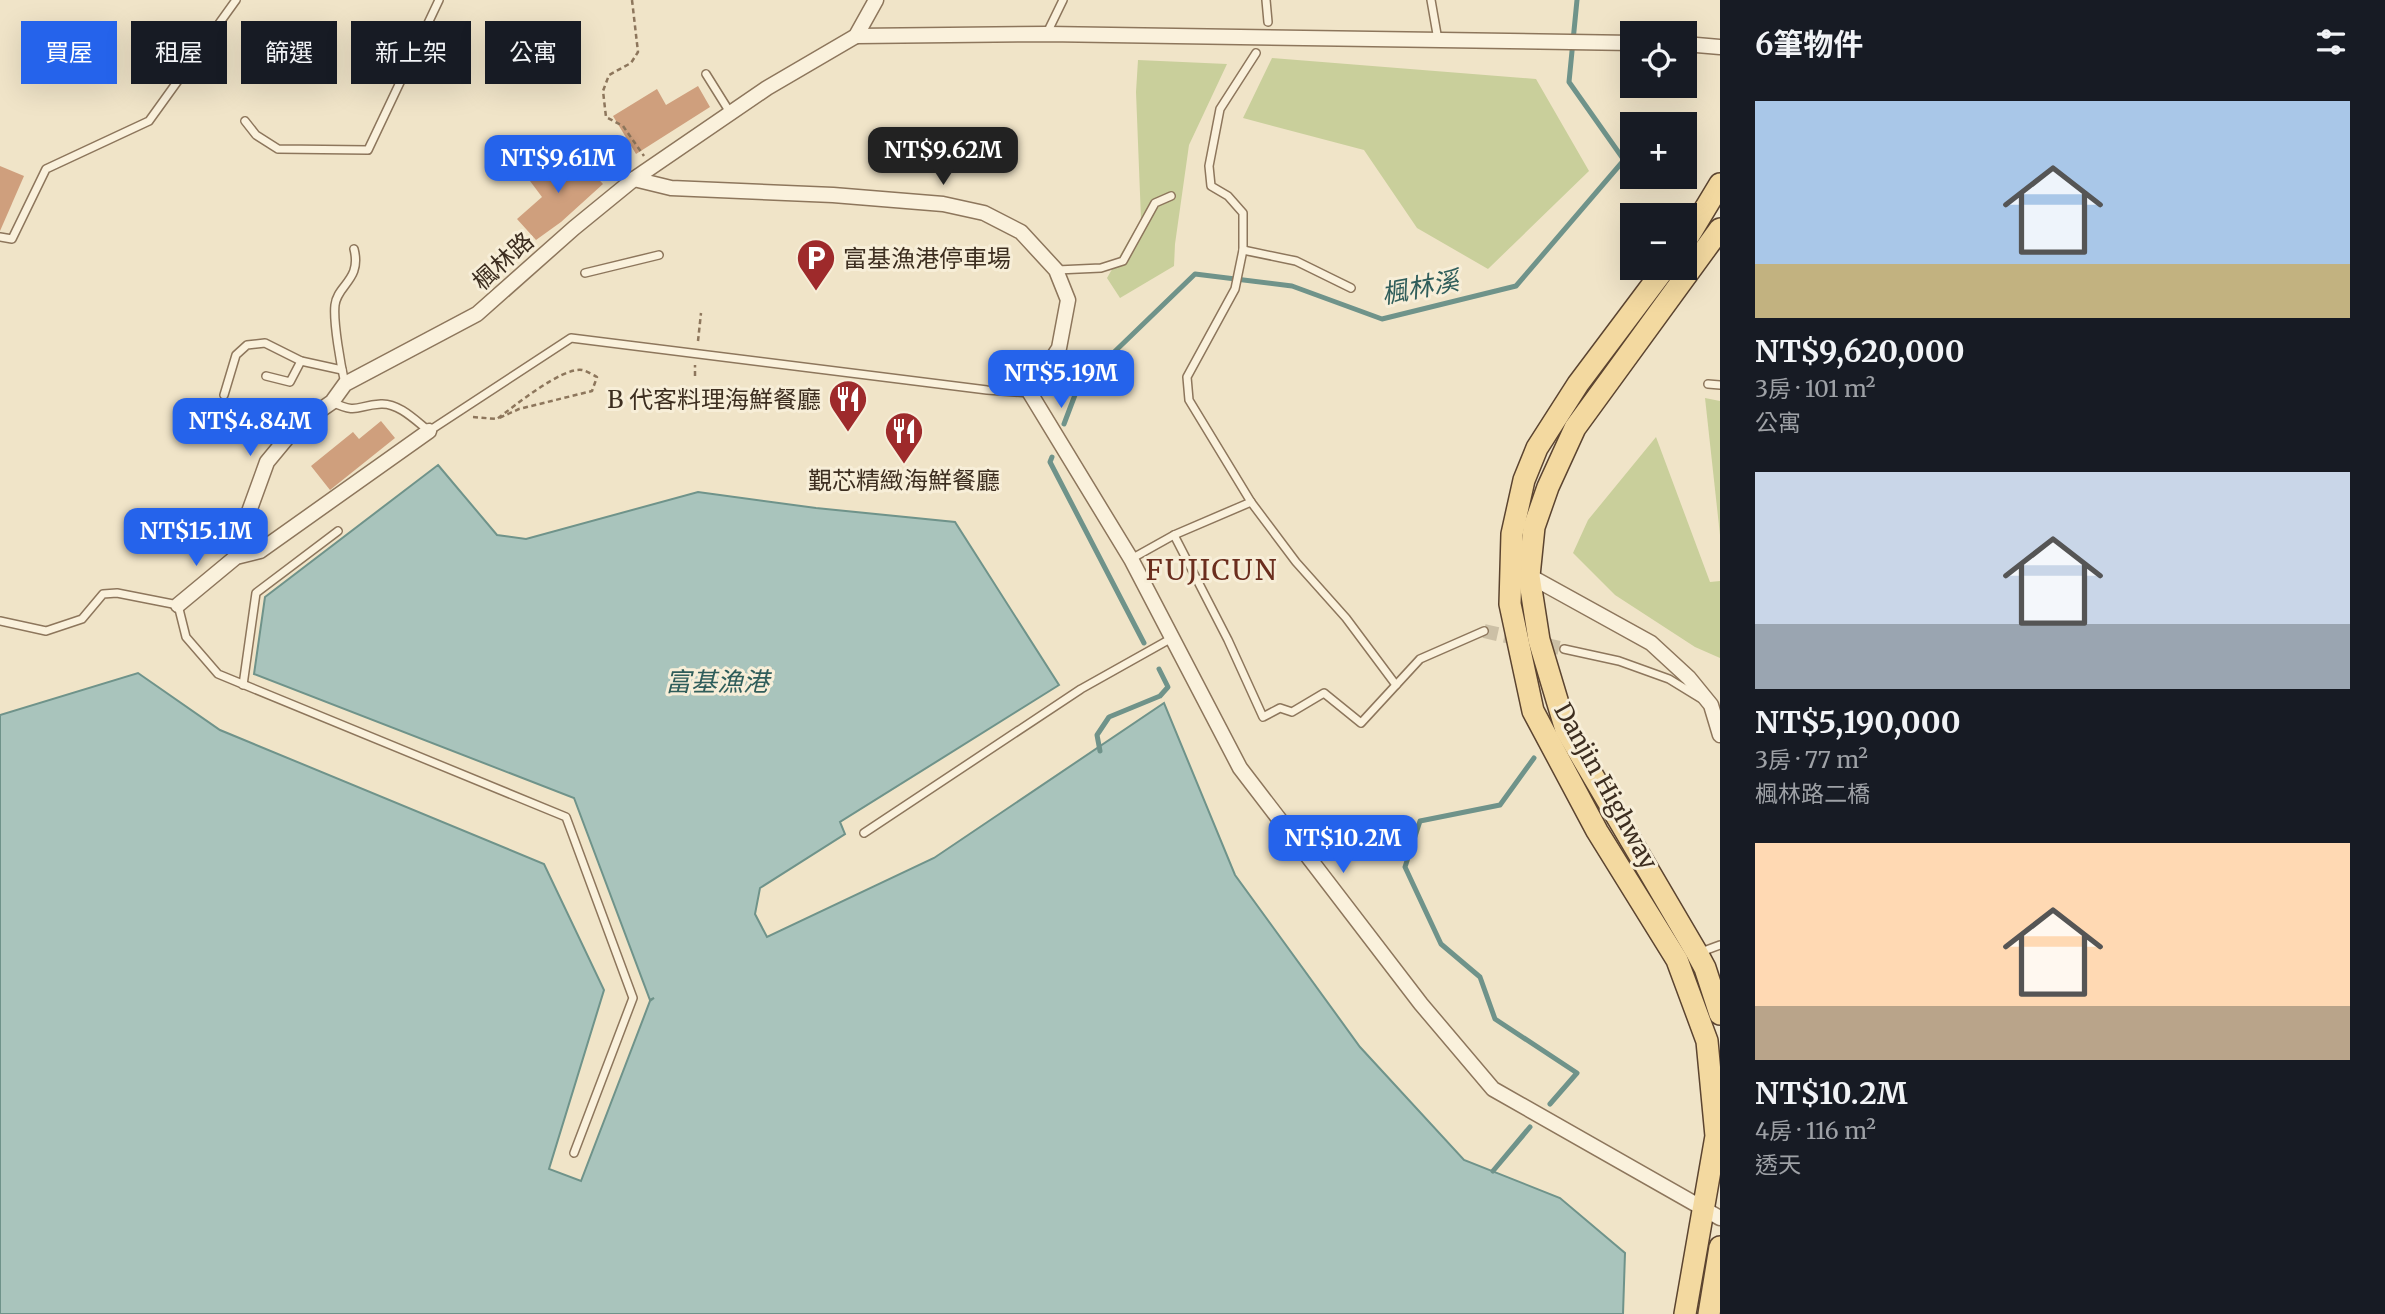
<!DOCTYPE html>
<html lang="zh-TW">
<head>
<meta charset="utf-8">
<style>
  :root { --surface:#171b24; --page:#242831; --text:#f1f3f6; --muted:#9ea1a6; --accent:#2563eb }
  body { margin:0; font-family:Merriweather,"Noto Sans TC",serif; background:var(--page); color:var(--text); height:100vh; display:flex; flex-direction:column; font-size:26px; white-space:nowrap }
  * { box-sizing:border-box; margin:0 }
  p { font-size:23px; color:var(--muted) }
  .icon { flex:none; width:38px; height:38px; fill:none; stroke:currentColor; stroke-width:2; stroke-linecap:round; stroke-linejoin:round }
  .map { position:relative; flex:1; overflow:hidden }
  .details { display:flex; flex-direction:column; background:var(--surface); width:665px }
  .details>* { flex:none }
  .guide { position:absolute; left:21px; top:21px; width:665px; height:63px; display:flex; gap:14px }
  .controls { position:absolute; left:1620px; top:21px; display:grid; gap:14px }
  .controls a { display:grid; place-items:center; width:77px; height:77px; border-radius:0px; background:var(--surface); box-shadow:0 7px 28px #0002; font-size:35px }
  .price { position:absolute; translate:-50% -60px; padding:0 16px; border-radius:14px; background:var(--accent); color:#fff; font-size:23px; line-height:46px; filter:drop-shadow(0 2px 4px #0008) }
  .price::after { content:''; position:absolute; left:50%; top:42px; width:21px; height:16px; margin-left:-10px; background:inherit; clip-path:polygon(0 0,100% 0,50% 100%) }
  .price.on { background:#222; color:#fff }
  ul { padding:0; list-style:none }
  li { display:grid; align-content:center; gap:14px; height:371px; padding:0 35px }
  li span { display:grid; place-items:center; height:217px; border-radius:0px; color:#555 }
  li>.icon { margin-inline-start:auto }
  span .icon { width:126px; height:126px; fill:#fffc; stroke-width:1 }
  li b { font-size:30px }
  h2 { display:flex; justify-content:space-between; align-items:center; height:84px; padding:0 35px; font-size:30px }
  .tag { padding:0 24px; border-radius:0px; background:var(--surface); box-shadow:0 7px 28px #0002; font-size:24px; line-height:63px }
  .tag.on { background:var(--accent); color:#fff }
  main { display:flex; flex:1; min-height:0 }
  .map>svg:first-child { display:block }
  .green { fill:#c9cf9b }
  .water { fill:#a9c4bc; stroke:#6f938a; stroke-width:2 }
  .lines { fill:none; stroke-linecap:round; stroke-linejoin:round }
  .stream { stroke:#6f938a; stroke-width:5 }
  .building { fill:#cf9f7d }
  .minor-tunnel { stroke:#ccc0a6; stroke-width:14; stroke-dasharray:14 7; stroke-linecap:butt }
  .service-casing { stroke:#8d765c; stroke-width:10 }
  .minor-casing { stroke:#8d765c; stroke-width:17 }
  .primary-casing { stroke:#5b4430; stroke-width:24 }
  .path { stroke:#8d765c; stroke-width:2.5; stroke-dasharray:5 3.5; stroke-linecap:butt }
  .service { stroke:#faf1dc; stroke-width:7 }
  .minor { stroke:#faf1dc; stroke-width:14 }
  .primary { stroke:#f3d9a0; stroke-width:21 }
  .labels { text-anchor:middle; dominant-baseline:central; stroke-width:6; stroke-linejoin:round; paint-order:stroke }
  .poi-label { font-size:24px; fill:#3d2e20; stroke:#f7eed8; text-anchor:start }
  .street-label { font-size:24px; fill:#3d2e20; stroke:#f7eed8 }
  .water-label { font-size:26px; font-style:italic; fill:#2f5d5a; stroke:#f7eed8 }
  .quarter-label { font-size:28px; letter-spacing:2px; fill:#6b2e1e; stroke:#f7eed8 }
</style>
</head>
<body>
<main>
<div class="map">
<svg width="1720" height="1314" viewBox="0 0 1720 1314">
  <rect width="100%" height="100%" fill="#f0e4c8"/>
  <g class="green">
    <polygon points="1272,58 1536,79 1589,171 1488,269 1417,228 1364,150 1243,118"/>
    <polygon points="1138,60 1227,64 1189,145 1175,244 1174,266 1120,298 1107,278 1141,219 1136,92"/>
    <polygon points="1705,398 1720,401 1720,535"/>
    <polygon points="1656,437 1710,582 1720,581 1720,658 1695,647 1615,595 1573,553 1588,520"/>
  </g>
  <polygon class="water" points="438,465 497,535 526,539 698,492 816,508 955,522 1059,685 840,822 845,834 760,888 755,914 767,937 934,858 1164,703 1235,875 1360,1047 1464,1160 1560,1198 1625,1253 1623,1314 0,1314 0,715 138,673 220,730 544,864 604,990 549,1169 581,1181 650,1001 654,998 650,1000 574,798 254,674 265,597"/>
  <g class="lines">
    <g class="stream">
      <polyline points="1064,424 1078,387 1195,274 1292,286 1382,319 1516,286 1624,160 1569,82 1577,0"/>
      <polyline points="1052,457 1050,462 1144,643"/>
      <polyline points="1100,751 1097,735 1109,717 1160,696 1168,687 1159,669"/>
      <polyline points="1534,758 1500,805 1420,821 1405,867 1441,944 1480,977 1495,1019 1577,1073 1550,1104"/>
      <polyline points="1493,1171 1530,1127"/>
    </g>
  </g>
  <g class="building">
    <polygon points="698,86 710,107 636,154 613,116 657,89 666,105"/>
    <polygon points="576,155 603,184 561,222 536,240 517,219 542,197 527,177 543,165 548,174"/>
    <polygon points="0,166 24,176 0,231"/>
    <polygon points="381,421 395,438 330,490 311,466 353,432 359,439"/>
  </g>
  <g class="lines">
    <polyline class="minor-tunnel" points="1484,631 1564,649"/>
    <g class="service-casing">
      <g id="service">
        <polyline points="1266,0 1268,22"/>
        <polyline points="1431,0 1438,40"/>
        <polyline points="1047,33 1063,0"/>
        <polyline points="1256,53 1220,109 1209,166 1211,186 1228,196 1243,213 1243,250 1235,289 1187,377 1189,400 1251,502 1296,562 1346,618 1396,685"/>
        <polyline points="706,74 731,114"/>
        <polyline points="245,121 256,135 278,149 368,150 439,0"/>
        <polyline points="0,237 12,239 46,169 149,121 236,0"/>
        <polyline points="1243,250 1296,261 1351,288"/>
        <polyline points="1057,270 1101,268 1123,261 1155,203 1171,196"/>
        <polyline points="585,273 659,255"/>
        <polyline points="266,376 290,382 301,361"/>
        <path d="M345,384C341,366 333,322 335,305C337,285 362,280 354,249"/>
        <polyline points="1708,384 1720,385"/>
        <polyline points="224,395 236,355 247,345 265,343 301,361 342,370"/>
        <path d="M332,402C359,415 356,405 381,404C399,403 416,421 429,431L571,338L987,390L1030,393"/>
        <polyline points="1174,535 1228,640 1263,717 1280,708 1292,712 1324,693 1361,723 1420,659 1484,631"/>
        <polyline points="1131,559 1174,535 1251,502"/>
        <polyline points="0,621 46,631 82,619 103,594 117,593 178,605 186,637 218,674 566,817 633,998 574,1153"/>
        <polyline points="1564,649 1619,661 1669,679 1700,698"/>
        <polyline points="243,685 256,593 338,531"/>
        <polyline points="864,833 1081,689 1172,638"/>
        <polyline points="1701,952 1720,945"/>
      </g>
    </g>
    <g class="minor-casing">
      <g id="minor">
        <polyline points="856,36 1047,34 1633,43"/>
        <polyline points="1685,44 1720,47"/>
        <polyline points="634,179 671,188 833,195 943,204 984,213 1021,232 1056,270 1068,300 1059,348 1030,393 1131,559 1240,768 1421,1004 1493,1089 1720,1218"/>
        <polyline points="236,557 238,542 267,462 296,427 332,402 345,384 477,314 574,228 634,179 767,88 856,36 876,0"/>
        <polyline points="1526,574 1651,643 1689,678 1711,705 1720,735"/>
        <polyline points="178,605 236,557 260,551 429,431"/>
      </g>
    </g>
    <g class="primary-casing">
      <g id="primary">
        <polyline points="1720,229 1575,428 1548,487 1534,527 1529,576 1539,640 1566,730 1697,953 1705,968 1720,1014"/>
        <polyline points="1685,242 1720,184"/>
        <polyline points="1665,268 1578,384 1537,448 1524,480 1512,534 1510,604 1533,711 1597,831 1677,960 1707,1041 1716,1136 1685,1314"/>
        <polyline points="1709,1314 1720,1247"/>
      </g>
    </g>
    <g class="path">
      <polyline points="632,0 638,52 631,63 609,75 603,91 606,117 623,126 644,156"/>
      <polyline points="698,341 701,313"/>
      <polyline points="695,376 695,365"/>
      <path d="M473,417L497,419C513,407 562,367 582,370C587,371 593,375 597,377L592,391L519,409L497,419"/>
    </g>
    <use href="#service" class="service"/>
    <use href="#minor" class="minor"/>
    <use href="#primary" class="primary"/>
  </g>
  <defs>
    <g id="parking-pin" transform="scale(2.0125)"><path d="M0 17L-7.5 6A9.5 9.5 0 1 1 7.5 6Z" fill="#9e2a2b" stroke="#f7eed8"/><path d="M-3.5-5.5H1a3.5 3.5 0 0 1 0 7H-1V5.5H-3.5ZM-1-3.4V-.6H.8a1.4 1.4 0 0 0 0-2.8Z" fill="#fff"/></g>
    <g id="restaurant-pin" transform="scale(2.0125)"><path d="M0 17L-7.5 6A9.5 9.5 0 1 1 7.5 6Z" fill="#9e2a2b" stroke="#f7eed8"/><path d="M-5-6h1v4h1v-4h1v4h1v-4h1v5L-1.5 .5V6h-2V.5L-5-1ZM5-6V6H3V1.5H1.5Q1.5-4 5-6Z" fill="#fff"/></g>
  </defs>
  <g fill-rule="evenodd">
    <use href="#parking-pin" x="816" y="258"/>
    <use href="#restaurant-pin" x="848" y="399"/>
    <use href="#restaurant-pin" x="904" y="431"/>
  </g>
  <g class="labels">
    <g class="poi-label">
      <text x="843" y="258">富基漁港停車場</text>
      <text x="821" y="399" text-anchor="end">B 代客料理海鮮餐廳</text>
      <text x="904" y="480" text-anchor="middle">覲芯精緻海鮮餐廳</text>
    </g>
    <g class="street-label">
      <text transform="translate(503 261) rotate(-42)">楓林路</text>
      <text transform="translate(1606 786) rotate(61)">Danjin Highway</text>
    </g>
    <g class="water-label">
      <text transform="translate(1420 287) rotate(-11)">楓林溪</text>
      <text x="717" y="681">富基漁港</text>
    </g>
    <g class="quarter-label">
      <text x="1212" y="570">FUJICUN</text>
    </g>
  </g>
</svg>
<div class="controls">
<a><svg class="icon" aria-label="locate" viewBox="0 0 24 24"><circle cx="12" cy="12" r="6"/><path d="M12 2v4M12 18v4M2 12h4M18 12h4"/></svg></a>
<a>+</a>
<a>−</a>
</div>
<b class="price on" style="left:943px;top:187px">NT$9.62M</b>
<b class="price" style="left:558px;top:195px">NT$9.61M</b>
<b class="price" style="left:1061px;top:410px">NT$5.19M</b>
<b class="price" style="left:250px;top:458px">NT$4.84M</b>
<b class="price" style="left:196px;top:568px">NT$15.1M</b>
<b class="price" style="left:1343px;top:875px">NT$10.2M</b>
<div class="guide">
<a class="tag on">買屋</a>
<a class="tag">租屋</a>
<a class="tag">篩選</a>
<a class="tag">新上架</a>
<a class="tag">公寓</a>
</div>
</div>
<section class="details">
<h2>6筆物件<svg class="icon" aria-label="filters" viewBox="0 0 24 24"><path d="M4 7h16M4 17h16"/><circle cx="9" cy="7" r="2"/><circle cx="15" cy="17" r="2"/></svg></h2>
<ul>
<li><span style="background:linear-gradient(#a9c7e8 75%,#c2b280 0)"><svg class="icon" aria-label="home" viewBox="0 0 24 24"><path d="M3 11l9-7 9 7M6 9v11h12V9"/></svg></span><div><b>NT$9,620,000</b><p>3房 · 101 m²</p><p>公寓</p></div></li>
<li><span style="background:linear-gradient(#c9d6e8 70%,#9aa5b1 0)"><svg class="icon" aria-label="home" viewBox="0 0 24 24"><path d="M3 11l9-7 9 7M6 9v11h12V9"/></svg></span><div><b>NT$5,190,000</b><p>3房 · 77 m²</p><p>楓林路二橋</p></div></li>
<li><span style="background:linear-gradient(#ffd9b3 75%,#b9a48a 0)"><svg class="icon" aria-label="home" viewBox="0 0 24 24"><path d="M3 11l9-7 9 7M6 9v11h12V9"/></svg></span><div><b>NT$10.2M</b><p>4房 · 116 m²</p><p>透天</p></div></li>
</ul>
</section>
</main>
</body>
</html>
